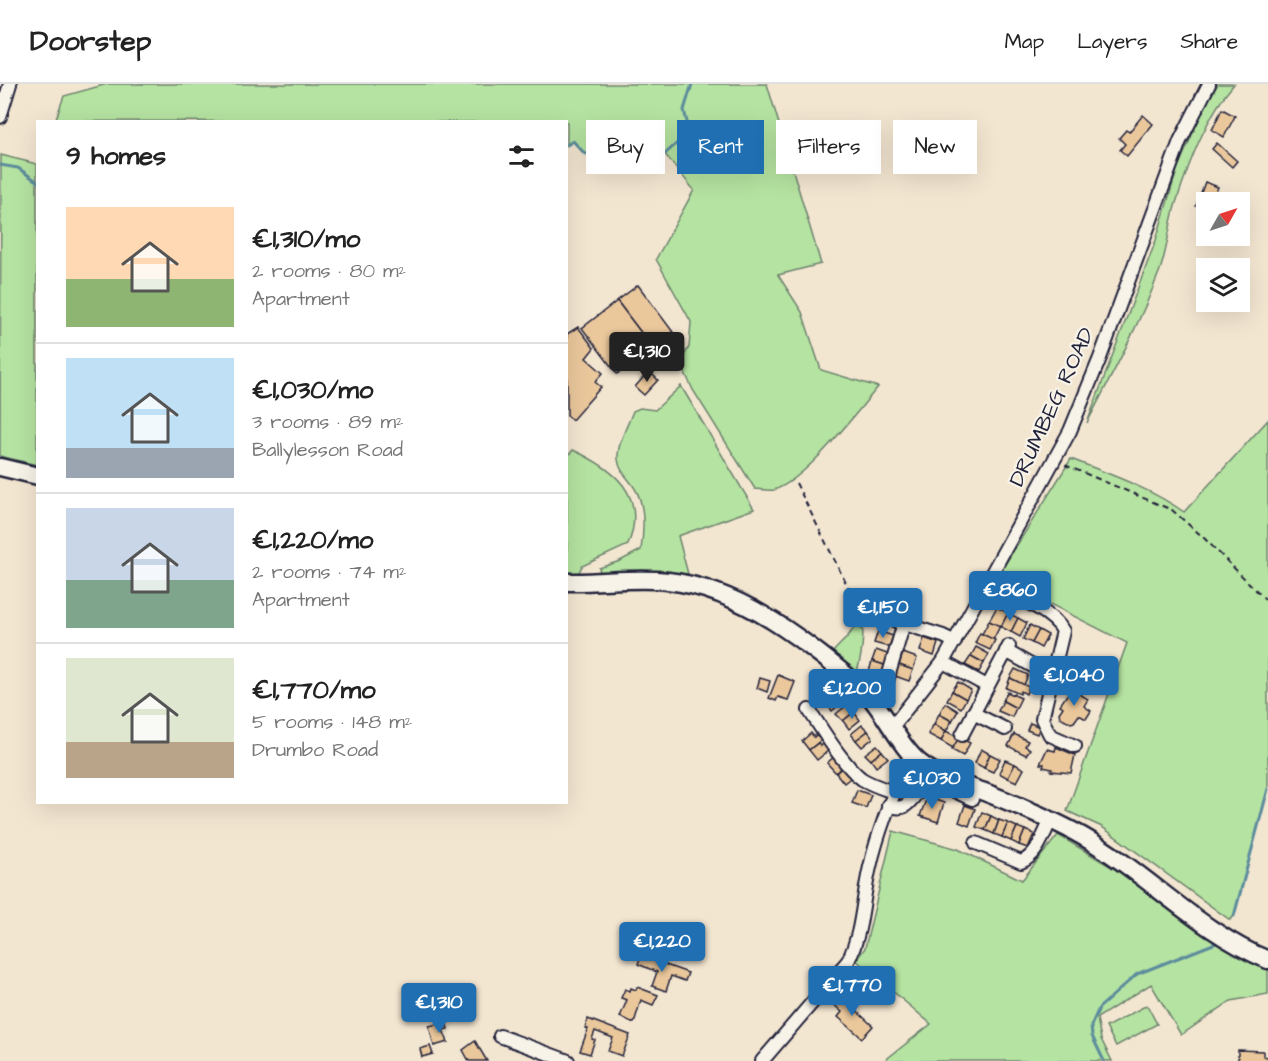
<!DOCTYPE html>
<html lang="en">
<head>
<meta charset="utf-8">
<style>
  :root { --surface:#fff; --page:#f6f6f6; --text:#222; --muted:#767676; --line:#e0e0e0; --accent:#1f6fb2 }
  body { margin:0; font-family:"Architects Daughter",sans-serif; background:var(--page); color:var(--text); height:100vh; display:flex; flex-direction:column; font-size:22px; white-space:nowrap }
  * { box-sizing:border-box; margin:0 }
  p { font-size:20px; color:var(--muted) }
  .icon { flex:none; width:33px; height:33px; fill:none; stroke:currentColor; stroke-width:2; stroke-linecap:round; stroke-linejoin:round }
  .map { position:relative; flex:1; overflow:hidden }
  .details { position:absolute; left:36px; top:36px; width:532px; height:684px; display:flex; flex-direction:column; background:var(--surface); border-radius:0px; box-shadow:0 6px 24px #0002 }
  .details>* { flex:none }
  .hud { position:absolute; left:586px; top:36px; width:570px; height:54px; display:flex; gap:12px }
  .needle { width:39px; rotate:51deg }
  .buttons { position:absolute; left:1196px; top:108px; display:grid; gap:12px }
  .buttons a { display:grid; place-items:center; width:54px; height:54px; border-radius:0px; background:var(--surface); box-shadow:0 6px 24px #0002; font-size:30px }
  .price { position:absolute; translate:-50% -51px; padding:0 14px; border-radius:6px; background:var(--accent); color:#fff; font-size:20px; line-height:39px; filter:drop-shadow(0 2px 3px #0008) }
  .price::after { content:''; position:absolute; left:50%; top:36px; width:18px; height:14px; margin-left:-9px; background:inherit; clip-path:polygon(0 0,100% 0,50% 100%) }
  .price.selected { background:#222; color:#fff }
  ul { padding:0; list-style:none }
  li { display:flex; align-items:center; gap:18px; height:150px; padding:0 30px }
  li+li { border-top:2px solid var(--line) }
  li span { display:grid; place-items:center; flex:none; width:168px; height:120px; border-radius:0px; color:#555 }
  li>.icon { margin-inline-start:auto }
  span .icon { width:72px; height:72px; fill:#fffc; stroke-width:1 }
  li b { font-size:26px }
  h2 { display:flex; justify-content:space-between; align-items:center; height:72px; padding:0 30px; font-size:26px }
  .chip { padding:0 21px; border-radius:0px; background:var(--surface); box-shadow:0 6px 24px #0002; font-size:21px; line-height:54px }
  .chip.selected { background:var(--accent); color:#fff }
  header { display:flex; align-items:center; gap:36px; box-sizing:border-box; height:84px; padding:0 30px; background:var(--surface); border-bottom:2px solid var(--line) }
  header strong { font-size:28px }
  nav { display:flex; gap:33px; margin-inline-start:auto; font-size:21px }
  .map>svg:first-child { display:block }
  .green { fill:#b5e3a1; stroke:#6c826e; stroke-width:1.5 }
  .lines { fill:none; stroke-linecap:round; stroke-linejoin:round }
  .stream { stroke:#5d8d9d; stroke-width:3 }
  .building { fill:#ebc89c; stroke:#22223b; stroke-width:1.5 }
  .minor-casing { stroke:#22223b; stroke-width:16 }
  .major-casing { stroke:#22223b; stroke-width:21 }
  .path { stroke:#22223b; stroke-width:2; stroke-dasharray:6 4.5; stroke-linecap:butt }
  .minor { stroke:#f7f3e8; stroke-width:12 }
  .major { stroke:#f7f3e8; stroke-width:16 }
  .labels { text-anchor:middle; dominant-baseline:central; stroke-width:4.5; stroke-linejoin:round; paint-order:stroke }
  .street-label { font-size:22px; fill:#22223b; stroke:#f7f3e8 }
</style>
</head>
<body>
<header>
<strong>Doorstep</strong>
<nav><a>Map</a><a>Layers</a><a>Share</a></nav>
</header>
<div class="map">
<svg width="1268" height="977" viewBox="0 0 1268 977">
  <rect width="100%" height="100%" fill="#f3e6d1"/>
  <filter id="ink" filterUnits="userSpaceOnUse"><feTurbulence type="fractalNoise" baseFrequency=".0167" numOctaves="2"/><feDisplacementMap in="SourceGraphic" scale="12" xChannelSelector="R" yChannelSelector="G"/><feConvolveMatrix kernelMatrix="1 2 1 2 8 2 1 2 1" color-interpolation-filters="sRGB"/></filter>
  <g filter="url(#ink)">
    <g class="green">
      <path d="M107,0H767L821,180L778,191L802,228L821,286L878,303C855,330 806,396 774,406C768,407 760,405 755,405L693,306L680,278L689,263L691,238L656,175L694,106L665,70L652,72L630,52L622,50L613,64L602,63L585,70L573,57L567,61V38L55,37L64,12Z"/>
      <path d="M1218,0H1234C1206,32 1189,79 1176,119C1169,140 1168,164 1160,186C1140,239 1113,289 1087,339L1156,156L1177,86L1204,23Z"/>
      <polygon points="1,71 37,80 37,381 0,372"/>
      <path d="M681,302L754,425L678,452L688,490L640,488L601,492L599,484L620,477L641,466C644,446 646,420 634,403C628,394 619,387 618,375C617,360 628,341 633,327L640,324L655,326Z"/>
      <path d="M1268,336V705L1234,832L1230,836L1102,743L1067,727L1127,559L997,493L1071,375C1109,390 1150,404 1184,428Z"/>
      <path d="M573,366C614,385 648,410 628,461L582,482L577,492L567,491V373Z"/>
      <path d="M852,516L861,520C864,545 864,564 857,588L832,569C853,546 859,548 852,516Z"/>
      <polygon points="893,747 958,765 1022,796 1058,751 1145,803 1177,830 1230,867 1268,884 1268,910 1231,917 1181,951 1151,900 1097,934 1101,955 1112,977 884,977 931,940 856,876 865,864"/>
      <polygon points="1147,921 1157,940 1116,962 1106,943"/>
    </g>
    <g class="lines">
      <g class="stream">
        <polyline points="567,61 573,57 585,70 602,63 613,64 622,50 630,51 652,72 665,70 686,51 688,42 684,26 692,0"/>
        <polyline points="0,81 18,84 38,98"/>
        <polyline points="1234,832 1268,705"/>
        <polyline points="1104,977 1092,952 1091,942 1099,924 1137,890 1216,859"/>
      </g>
    </g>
    <g class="building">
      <polygon points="1222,25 1235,32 1224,53 1212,46"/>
      <polygon points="1143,31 1153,40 1127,72 1120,66 1125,60 1119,54 1126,46 1129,48"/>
      <polygon points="1217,59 1237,77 1232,83 1212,65"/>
      <polygon points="1205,98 1218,103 1212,118 1206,118 1206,126 1196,122"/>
      <polygon points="638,201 673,248 652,263 617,217"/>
      <polygon points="617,217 652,263 617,290 582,244"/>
      <polygon points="578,243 594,264 586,274 603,289 595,298 601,303 572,336 567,331 567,250"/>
      <polygon points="649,287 658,296 644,311 635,303"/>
      <polygon points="997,523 1008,529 1001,543 989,537"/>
      <polygon points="874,528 888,532 884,544 870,539"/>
      <polygon points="1008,529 1018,534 1011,548 1001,543"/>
      <polygon points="1018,534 1027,539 1020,553 1011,548"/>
      <polygon points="989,537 1000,542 993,556 982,550"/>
      <polygon points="1030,541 1039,546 1032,559 1023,555"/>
      <polygon points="1039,546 1048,551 1041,564 1032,559"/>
      <polygon points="878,547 893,552 889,563 874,559"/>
      <polygon points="980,549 995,556 990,566 975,559"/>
      <polygon points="924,554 938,559 934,572 920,567"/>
      <polygon points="976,563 989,570 984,579 971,572"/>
      <polygon points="876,566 890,571 887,582 872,577"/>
      <polygon points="903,569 917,574 913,586 899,581"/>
      <polygon points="971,572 984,579 979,588 965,581"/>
      <polygon points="872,577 887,582 883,593 869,588"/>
      <polygon points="1076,577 1086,584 1079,597 1067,590"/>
      <polygon points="899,581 913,586 909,597 895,592"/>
      <polygon points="1015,585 1028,591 1024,601 1010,594"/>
      <polygon points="778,591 795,598 788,616 778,613 776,617 769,614"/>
      <polygon points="760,594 770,597 767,608 757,604"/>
      <polygon points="1010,594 1029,603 1026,610 1021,607 1020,610 1006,604"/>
      <polygon points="958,598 971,606 966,615 952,607"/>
      <polygon points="833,604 838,611 827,620 821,613"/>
      <polygon points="1071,605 1088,615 1084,622 1091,627 1086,635 1079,631 1074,638 1071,639 1060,633 1059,629 1063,623 1060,621"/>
      <polygon points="952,607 966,615 961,624 947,616"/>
      <polygon points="1007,608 1021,614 1016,624 1003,617"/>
      <polygon points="838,611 844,617 832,627 827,620"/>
      <polygon points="1003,617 1016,624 1012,633 998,627"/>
      <polygon points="945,619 958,627 952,637 939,630"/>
      <polygon points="847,621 854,628 843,637 836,630"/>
      <polygon points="854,628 860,636 849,645 843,637"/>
      <polygon points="939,630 952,637 946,647 934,640"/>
      <polygon points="1030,639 1040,643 1037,650 1027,646"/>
      <polygon points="934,640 946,647 941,657 928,650"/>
      <polygon points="862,641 868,647 856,656 851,650"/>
      <polygon points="868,647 873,654 862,663 856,656"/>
      <polygon points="946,647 959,654 953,664 941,657"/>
      <polygon points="811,649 814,653 817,650 821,656 809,666 802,657"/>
      <polygon points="1014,650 1028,657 1025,662 1030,665 1026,671 1008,662"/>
      <polygon points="959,653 970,659 963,672 952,666"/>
      <polygon points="818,659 821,662 824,659 829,666 817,676 809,666"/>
      <polygon points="877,661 882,667 871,676 865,670"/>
      <polygon points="1056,663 1075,671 1071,689 1051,687 1052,685 1043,683 1044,680 1040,680 1047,665 1055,667"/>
      <polygon points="981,665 990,670 984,684 975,679"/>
      <polygon points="882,667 888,674 876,683 871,676"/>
      <polygon points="990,670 1000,675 993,688 984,684"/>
      <polygon points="836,671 844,682 836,689 827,679"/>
      <polygon points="1005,676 1015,680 1008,694 999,689"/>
      <polygon points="1015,680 1024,685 1017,698 1008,694"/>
      <polygon points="844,682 853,692 844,699 836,689"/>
      <polygon points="857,706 871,711 866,724 852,719"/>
      <polygon points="927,713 944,719 938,738 920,732"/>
      <polygon points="965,721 975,725 969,742 959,738"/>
      <polygon points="982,728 991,732 985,746 976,743"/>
      <polygon points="991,732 999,736 994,750 985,746"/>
      <polygon points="999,736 1008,739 1002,753 994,750"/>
      <polygon points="1008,739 1017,743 1011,757 1002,753"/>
      <polygon points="1017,743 1025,746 1019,761 1011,757"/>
      <polygon points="1025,746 1034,750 1028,764 1019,761"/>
      <polygon points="641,872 688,889 685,897 671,892 666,907 652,902 657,888 638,880"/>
      <polygon points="637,903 658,911 653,921 641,916 634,939 620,933 627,916 621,914 625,905 630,907 631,904 636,906"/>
      <polygon points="839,911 873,942 862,954 838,933 842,928 832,919"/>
      <polygon points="588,935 630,951 622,972 608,967 613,954 595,947 592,955 595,956 590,970 580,967 588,945 585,944"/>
      <polygon points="446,938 448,945 443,946 448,958 434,962 429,942"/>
      <polygon points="475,957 487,977 469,977 463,966"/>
      <polygon points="430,962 433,970 422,973 420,965"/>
      <polygon points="1238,966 1263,967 1263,972 1268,973 1268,977 1238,977"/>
    </g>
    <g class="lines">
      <g class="minor-casing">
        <g id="minor">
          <polyline points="0,33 10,0"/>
          <path d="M988,499C1009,510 1052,526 1063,547L1042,635L1050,651L1075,662"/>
          <polyline points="895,537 943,552 955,558"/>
          <polyline points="1006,567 1036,584"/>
          <polyline points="943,578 987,602"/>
          <polyline points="886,600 904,539"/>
          <path d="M809,626C822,645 843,681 862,695C872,701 882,704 893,708"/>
          <polyline points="973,629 1005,645"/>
          <polyline points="893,642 943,578 1070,347 1100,274 1180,57 1209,0"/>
          <polyline points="962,651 1009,562"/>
          <path d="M888,721C915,732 907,703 936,702C947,702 962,711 972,715"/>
          <path d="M976,759L1021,778C1037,772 1044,750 1051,735"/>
          <polyline points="500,952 568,977"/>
          <path d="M762,977L848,877C863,847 862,815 870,783C879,743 894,707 911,670"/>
        </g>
      </g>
      <g class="major-casing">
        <g id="major">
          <polyline points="0,383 38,392"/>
          <path d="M567,498C601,499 634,493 668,497C743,505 809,560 865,607C885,628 900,663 920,679C939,694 965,701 987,709C1020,722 1052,735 1082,752C1147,789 1199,848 1268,876"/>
        </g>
      </g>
      <g class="path">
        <polyline points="1065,381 1172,426 1204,454 1268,518"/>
        <polyline points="796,399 858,523 861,545"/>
      </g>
      <use href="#minor" class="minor"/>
      <use href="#major" class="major"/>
    </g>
  </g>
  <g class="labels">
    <g class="street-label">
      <text transform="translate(1052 323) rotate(-65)">DRUMBEG ROAD</text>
    </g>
  </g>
</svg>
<div class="buttons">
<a><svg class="needle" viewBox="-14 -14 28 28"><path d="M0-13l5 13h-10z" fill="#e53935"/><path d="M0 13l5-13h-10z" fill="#767676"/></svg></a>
<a><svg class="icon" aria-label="layers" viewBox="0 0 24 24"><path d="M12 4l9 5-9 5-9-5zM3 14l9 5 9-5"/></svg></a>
</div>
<b class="price selected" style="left:647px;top:299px">€1,310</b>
<b class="price" style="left:1010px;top:538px">€860</b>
<b class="price" style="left:883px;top:555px">€1,150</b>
<b class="price" style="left:1074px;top:623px">€1,040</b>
<b class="price" style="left:852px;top:636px">€1,200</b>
<b class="price" style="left:932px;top:726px">€1,030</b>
<b class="price" style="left:662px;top:889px">€1,220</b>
<b class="price" style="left:852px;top:933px">€1,770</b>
<b class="price" style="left:439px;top:950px">€1,310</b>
<div class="hud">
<a class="chip">Buy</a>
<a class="chip selected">Rent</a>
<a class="chip">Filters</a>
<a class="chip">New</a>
</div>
<section class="details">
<h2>9 homes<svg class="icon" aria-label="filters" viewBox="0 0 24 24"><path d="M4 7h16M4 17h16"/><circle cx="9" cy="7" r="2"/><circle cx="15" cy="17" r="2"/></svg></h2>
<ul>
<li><span style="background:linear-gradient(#ffd9b3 60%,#8fb573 0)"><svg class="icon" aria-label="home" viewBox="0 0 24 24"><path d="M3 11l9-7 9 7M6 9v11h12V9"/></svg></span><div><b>€1,310/mo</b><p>2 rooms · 80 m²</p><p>Apartment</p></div></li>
<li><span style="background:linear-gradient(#bfe0f5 75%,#9aa5b1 0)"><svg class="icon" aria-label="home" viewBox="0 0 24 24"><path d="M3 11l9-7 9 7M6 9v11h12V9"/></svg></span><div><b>€1,030/mo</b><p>3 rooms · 89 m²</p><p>Ballylesson Road</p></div></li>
<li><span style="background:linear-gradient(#c9d6e8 60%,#7fa58c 0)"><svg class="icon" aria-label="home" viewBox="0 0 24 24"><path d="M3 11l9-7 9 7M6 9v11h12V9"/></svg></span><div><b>€1,220/mo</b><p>2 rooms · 74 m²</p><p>Apartment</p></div></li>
<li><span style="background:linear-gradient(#dfe7d0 70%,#b9a48a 0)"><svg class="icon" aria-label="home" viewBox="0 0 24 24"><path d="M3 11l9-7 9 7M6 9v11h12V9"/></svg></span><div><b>€1,770/mo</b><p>5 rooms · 148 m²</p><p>Drumbo Road</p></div></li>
</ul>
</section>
</div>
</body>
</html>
